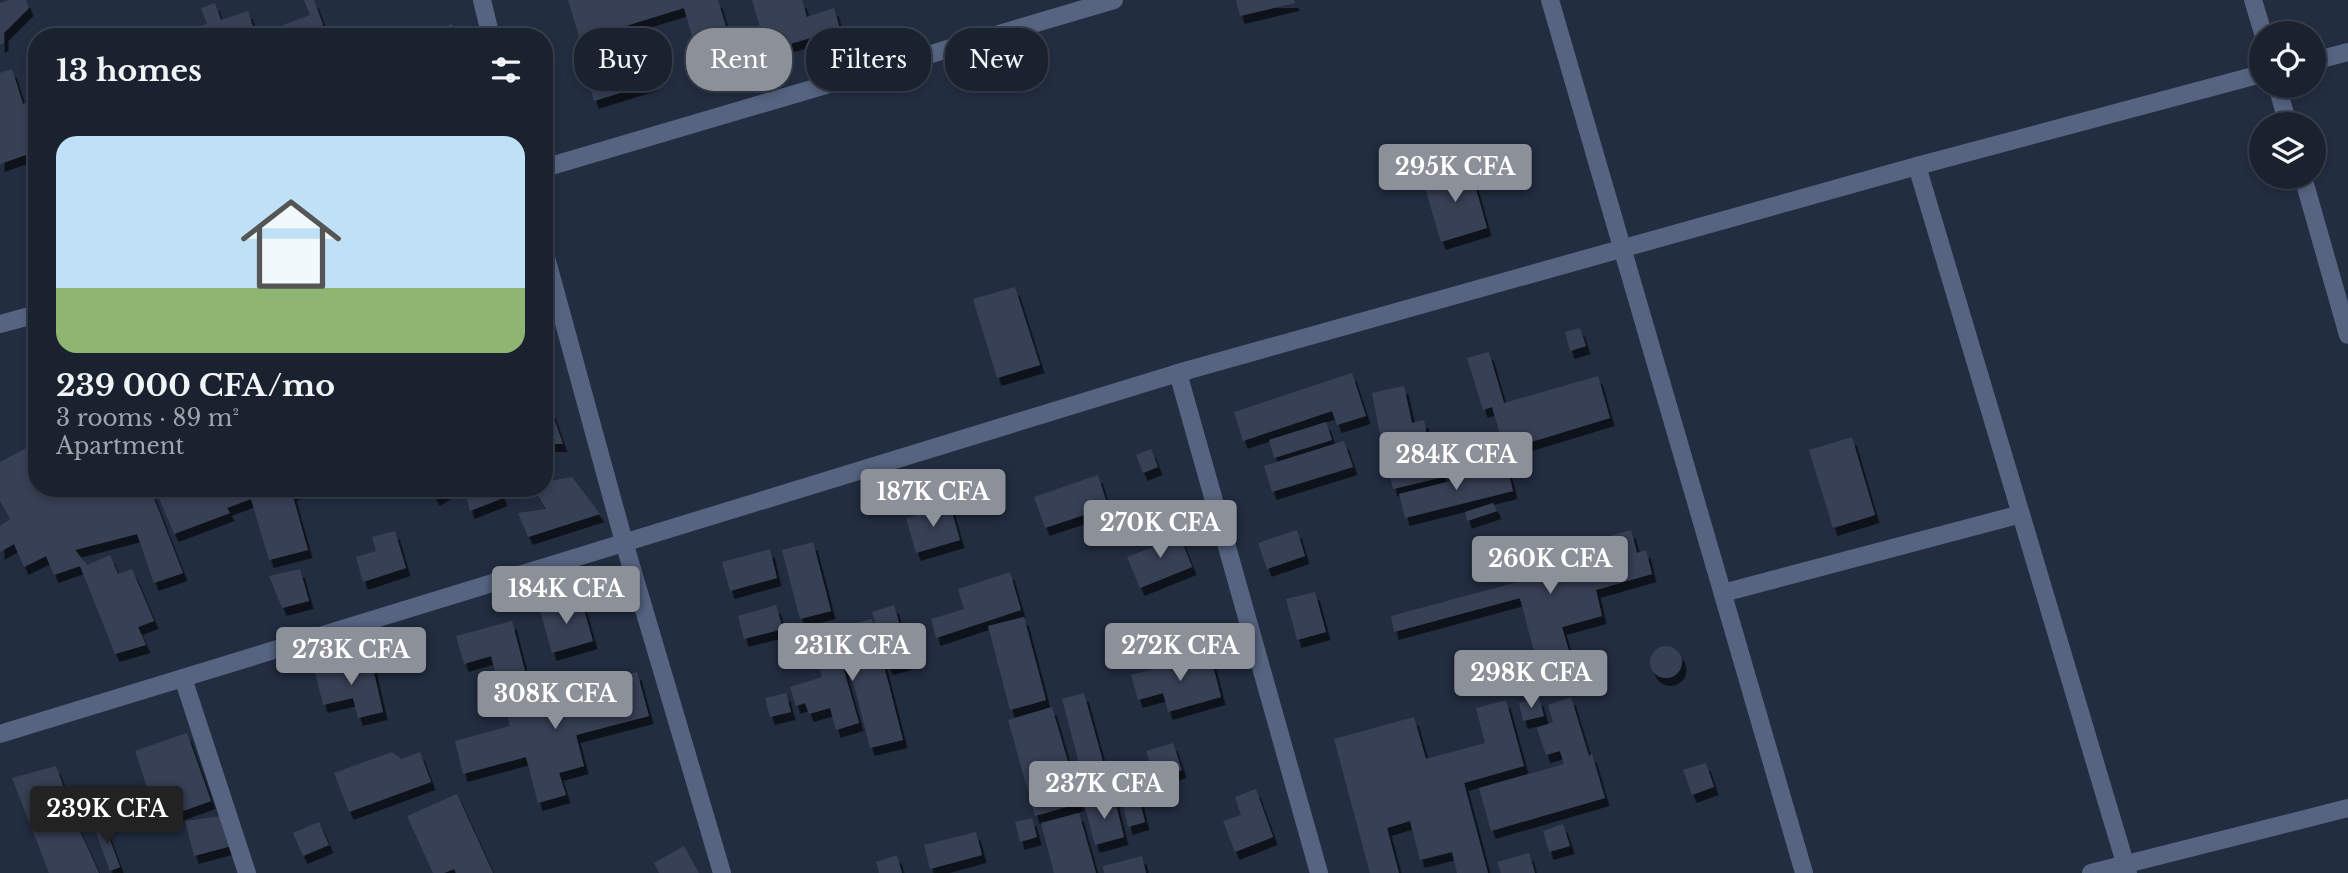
<!DOCTYPE html>
<html lang="en">
<head>
<meta charset="utf-8">
<style>
  :root { --surface:#1a2230; --page:#232a38; --text:#f1f3f6; --muted:#9fa4ab; --line:#383f4c; --accent:#8c9099 }
  body { margin:0; font-family:"Libre Baskerville",serif; background:var(--page); color:var(--text); height:100vh; display:flex; flex-direction:column; font-size:26px; white-space:nowrap }
  * { box-sizing:border-box; margin:0 }
  p { font-size:23px; color:var(--muted) }
  .icon { flex:none; width:38px; height:38px; fill:none; stroke:currentColor; stroke-width:2; stroke-linecap:round; stroke-linejoin:round }
  .map { position:relative; flex:1; overflow:hidden }
  .panel { position:absolute; left:28px; top:28px; width:525px; height:469px; display:flex; flex-direction:column; background:var(--surface); border-radius:28px; box-shadow:0 4px 10px #0003,0 0 0 2px var(--line) }
  .panel>* { flex:none }
  .banner { position:absolute; left:574px; top:28px; width:665px; height:63px; display:flex; gap:14px }
  .fabs { position:absolute; left:2249px; top:21px; display:grid; gap:14px }
  .fabs a { display:grid; place-items:center; width:77px; height:77px; border-radius:50%; background:var(--surface); box-shadow:0 4px 10px #0003,0 0 0 2px var(--line); font-size:35px }
  .price { position:absolute; translate:-50% -60px; padding:0 16px; border-radius:7px; background:var(--accent); color:#fff; font-size:23px; line-height:46px; filter:drop-shadow(0 2px 4px #0008) }
  .price::after { content:''; position:absolute; left:50%; top:42px; width:21px; height:16px; margin-left:-10px; background:inherit; clip-path:polygon(0 0,100% 0,50% 100%) }
  .price.selected { background:#222; color:#fff }
  ul { padding:0; list-style:none }
  li { display:grid; align-content:center; gap:14px; height:371px; padding:0 28px }
  li span { display:grid; place-items:center; height:217px; border-radius:21px; color:#555 }
  li>.icon { margin-inline-start:auto }
  span .icon { width:126px; height:126px; fill:#fffc; stroke-width:1 }
  li b { font-size:30px }
  h2 { display:flex; justify-content:space-between; align-items:center; height:84px; padding:0 28px; font-size:30px }
  .chip { padding:0 24px; border-radius:28px; background:var(--surface); box-shadow:0 4px 10px #0003,0 0 0 2px var(--line); font-size:24px; line-height:63px }
  .chip.selected { background:var(--accent); color:#fff }
  .map>svg:first-child { display:block }
  .building { fill:#374155; filter:url(#shadow) }
  .lines { fill:none; stroke-linecap:round; stroke-linejoin:round }
  .minor { stroke:#566481; stroke-width:18 }
</style>
</head>
<body>
<div class="map">
<svg width="2348" height="873" viewBox="0 0 2348 873">
  <defs>
    <filter id="shadow"><feDropShadow dx="4.5" dy="8" stdDeviation="0" flood-color="#0009"/></filter>
  </defs>
  <rect width="100%" height="100%" fill="#232d40"/>
  <g class="building">
    <polygon points="9,0 26,0 29,8 4,33 4,43 0,45 0,3"/>
    <polygon points="304,0 314,0 323,25 293,37 287,37 283,25 310,15"/>
    <polygon points="568,0 718,0 736,60 702,70 684,8 580,40"/>
    <polygon points="752,0 802,0 807,17 834,8 840,29 767,51"/>
    <polygon points="1236,0 1294,0 1295,3 1240,16"/>
    <polygon points="215,3 221,20 248,11 256,37 191,37 189,29 207,24 201,8"/>
    <polygon points="452,24 457,37 416,37 416,36"/>
    <polygon points="638,36 652,83 594,101 581,54"/>
    <polygon points="12,69 23,104 37,99 37,128 33,130 37,140 37,151 0,164 0,73"/>
    <polygon points="1470,167 1487,228 1441,242 1423,181"/>
    <polygon points="1015,287 1040,365 997,378 973,299"/>
    <polygon points="1580,328 1586,346 1570,351 1565,332"/>
    <polygon points="1489,352 1504,403 1598,376 1610,418 1505,450 1492,407 1483,410 1467,358"/>
    <polygon points="1352,373 1366,416 1337,425 1332,411 1243,441 1234,412"/>
    <polygon points="1404,386 1412,423 1424,420 1428,441 1383,449 1372,393"/>
    <polygon points="545,393 563,444 544,444"/>
    <polygon points="1326,422 1332,440 1274,458 1269,440"/>
    <polygon points="1852,437 1875,515 1833,528 1809,450"/>
    <polygon points="1344,441 1353,467 1272,492 1264,466"/>
    <polygon points="34,444 37,448 37,488 150,488 183,573 154,583 137,534 75,550 87,565 110,555 118,574 132,569 154,621 138,627 146,645 115,654 80,566 54,575 46,556 24,567 14,544 0,552 0,526 10,519 0,501 0,462"/>
    <polygon points="1151,449 1158,467 1143,473 1136,455"/>
    <polygon points="1438,456 1443,477 1393,489 1388,468"/>
    <polygon points="1507,467 1513,491 1405,518 1399,494"/>
    <polygon points="1098,475 1108,507 1045,528 1034,497"/>
    <polygon points="572,477 600,514 528,537 518,513 546,509 533,488 544,488 544,482"/>
    <polygon points="155,488 306,488 292,493 308,550 269,560 251,499 227,508 230,513 174,534"/>
    <polygon points="430,488 452,488 435,498"/>
    <polygon points="464,488 499,488 503,498 470,511"/>
    <polygon points="1493,503 1497,511 1467,521 1465,512"/>
    <polygon points="950,505 960,540 916,553 906,518"/>
    <polygon points="1297,530 1305,556 1267,569 1258,543"/>
    <polygon points="1631,530 1637,553 1646,550 1652,574 1596,590 1602,616 1562,627 1569,651 1536,660 1520,598 1394,632 1391,616 1603,559 1598,539"/>
    <polygon points="395,531 406,568 363,582 356,557 376,551 372,537"/>
    <polygon points="1178,531 1192,567 1140,588 1127,557 1155,546 1154,540"/>
    <polygon points="813,542 831,611 800,619 782,550"/>
    <polygon points="770,549 777,578 730,591 722,562"/>
    <polygon points="300,569 309,601 282,608 269,576"/>
    <polygon points="1010,572 1021,610 936,638 931,619 964,609 958,589"/>
    <polygon points="1315,592 1326,632 1297,640 1286,599"/>
    <polygon points="581,599 593,641 552,653 540,611"/>
    <polygon points="776,605 783,629 744,639 738,616"/>
    <polygon points="894,605 910,661 888,667 872,612"/>
    <polygon points="1024,617 1046,700 1010,710 988,626"/>
    <polygon points="872,619 903,740 870,748 850,669 844,670 859,723 836,730 830,708 809,714 805,703 796,706 790,687 822,677 811,635"/>
    <polygon points="512,621 525,671 497,679 491,656 464,664 456,636"/>
    <circle cx="1666" cy="662" r="16"/>
    <polygon points="1210,654 1221,697 1168,712 1163,693 1138,700 1131,675"/>
    <polygon points="371,659 383,712 358,718 353,698 323,705 315,672"/>
    <polygon points="637,672 649,716 576,735 584,766 559,773 566,795 538,803 526,757 463,774 455,741 510,726 505,707"/>
    <polygon points="786,693 791,712 770,717 765,698"/>
    <polygon points="1084,693 1110,787 1087,793 1062,699"/>
    <polygon points="1571,697 1589,756 1592,754 1605,798 1491,831 1479,788 1564,764 1560,751 1546,755 1537,728 1553,722 1548,705"/>
    <polygon points="1539,698 1544,716 1523,721 1519,703"/>
    <polygon points="1506,700 1524,766 1464,783 1488,873 1457,873 1452,852 1420,860 1410,821 1387,828 1399,873 1370,873 1334,739 1414,717 1426,759 1485,743 1476,708"/>
    <polygon points="1052,707 1080,803 1035,816 1008,720"/>
    <polygon points="187,733 211,801 158,820 135,751"/>
    <polygon points="1173,743 1182,770 1155,779 1146,751"/>
    <polygon points="392,752 401,759 420,752 431,782 349,812 334,773"/>
    <polygon points="1706,763 1714,787 1692,795 1683,770"/>
    <polygon points="56,766 79,829 99,873 49,873 12,778"/>
    <polygon points="1256,789 1273,837 1235,852 1223,821 1241,815 1235,797"/>
    <polygon points="457,794 493,873 456,873 454,869 444,873 433,873 407,816"/>
    <polygon points="1114,797 1124,837 1095,845 1084,804"/>
    <polygon points="1139,798 1145,822 1128,827 1122,802"/>
    <polygon points="1079,813 1096,873 1054,873 1041,823"/>
    <polygon points="229,815 235,845 194,856 185,821"/>
    <polygon points="1032,818 1037,837 1020,842 1015,822"/>
    <polygon points="103,821 120,867 110,871 93,824"/>
    <polygon points="319,822 329,845 303,856 293,833"/>
    <polygon points="1563,824 1570,846 1549,852 1543,831"/>
    <polygon points="976,832 982,855 930,869 924,845"/>
    <polygon points="684,846 699,873 659,873 654,863"/>
    <polygon points="1529,853 1535,873 1501,873 1497,862"/>
    <polygon points="897,855 902,873 879,873 876,862"/>
    <polygon points="1142,856 1146,873 1104,873 1103,866"/>
  </g>
  <g class="lines">
    <g class="minor">
      <polyline points="482,0 491,37"/>
      <polyline points="1550,0 1804,873"/>
      <polyline points="2253,0 2263,33"/>
      <polyline points="2314,61 2348,52"/>
      <polyline points="2277,86 2288,124"/>
      <polyline points="1917,166 2128,873"/>
      <polyline points="544,168 1114,0"/>
      <polyline points="2303,177 2348,335"/>
      <polyline points="544,250 624,542 722,873"/>
      <polyline points="0,324 37,314"/>
      <polyline points="1178,373 1319,873"/>
      <polyline points="1723,593 2021,514"/>
      <polyline points="183,678 247,873"/>
      <polyline points="0,734 1178,373 1917,166 2261,74"/>
      <polyline points="2091,873 2348,808"/>
    </g>
  </g>
</svg>
<div class="fabs">
<a><svg class="icon" aria-label="locate" viewBox="0 0 24 24"><circle cx="12" cy="12" r="6"/><path d="M12 2v4M12 18v4M2 12h4M18 12h4"/></svg></a>
<a><svg class="icon" aria-label="layers" viewBox="0 0 24 24"><path d="M12 4l9 5-9 5-9-5zM3 14l9 5 9-5"/></svg></a>
</div>
<b class="price" style="left:1455px;top:204px">295K CFA</b>
<b class="price" style="left:1456px;top:492px">284K CFA</b>
<b class="price" style="left:933px;top:529px">187K CFA</b>
<b class="price" style="left:1160px;top:560px">270K CFA</b>
<b class="price" style="left:1550px;top:596px">260K CFA</b>
<b class="price" style="left:566px;top:626px">184K CFA</b>
<b class="price" style="left:852px;top:683px">231K CFA</b>
<b class="price" style="left:1180px;top:683px">272K CFA</b>
<b class="price" style="left:351px;top:687px">273K CFA</b>
<b class="price" style="left:1531px;top:710px">298K CFA</b>
<b class="price" style="left:555px;top:731px">308K CFA</b>
<b class="price" style="left:1104px;top:821px">237K CFA</b>
<b class="price selected" style="left:107px;top:846px">239K CFA</b>
<div class="banner">
<a class="chip">Buy</a>
<a class="chip selected">Rent</a>
<a class="chip">Filters</a>
<a class="chip">New</a>
</div>
<section class="panel">
<h2>13 homes<svg class="icon" aria-label="filters" viewBox="0 0 24 24"><path d="M4 7h16M4 17h16"/><circle cx="9" cy="7" r="2"/><circle cx="15" cy="17" r="2"/></svg></h2>
<ul>
<li><span style="background:linear-gradient(#bfe0f5 70%,#8fb573 0)"><svg class="icon" aria-label="home" viewBox="0 0 24 24"><path d="M3 11l9-7 9 7M6 9v11h12V9"/></svg></span><div><b>239 000 CFA/mo</b><p>3 rooms · 89 m²</p><p>Apartment</p></div></li>
</ul>
</section>
</div>
</body>
</html>
